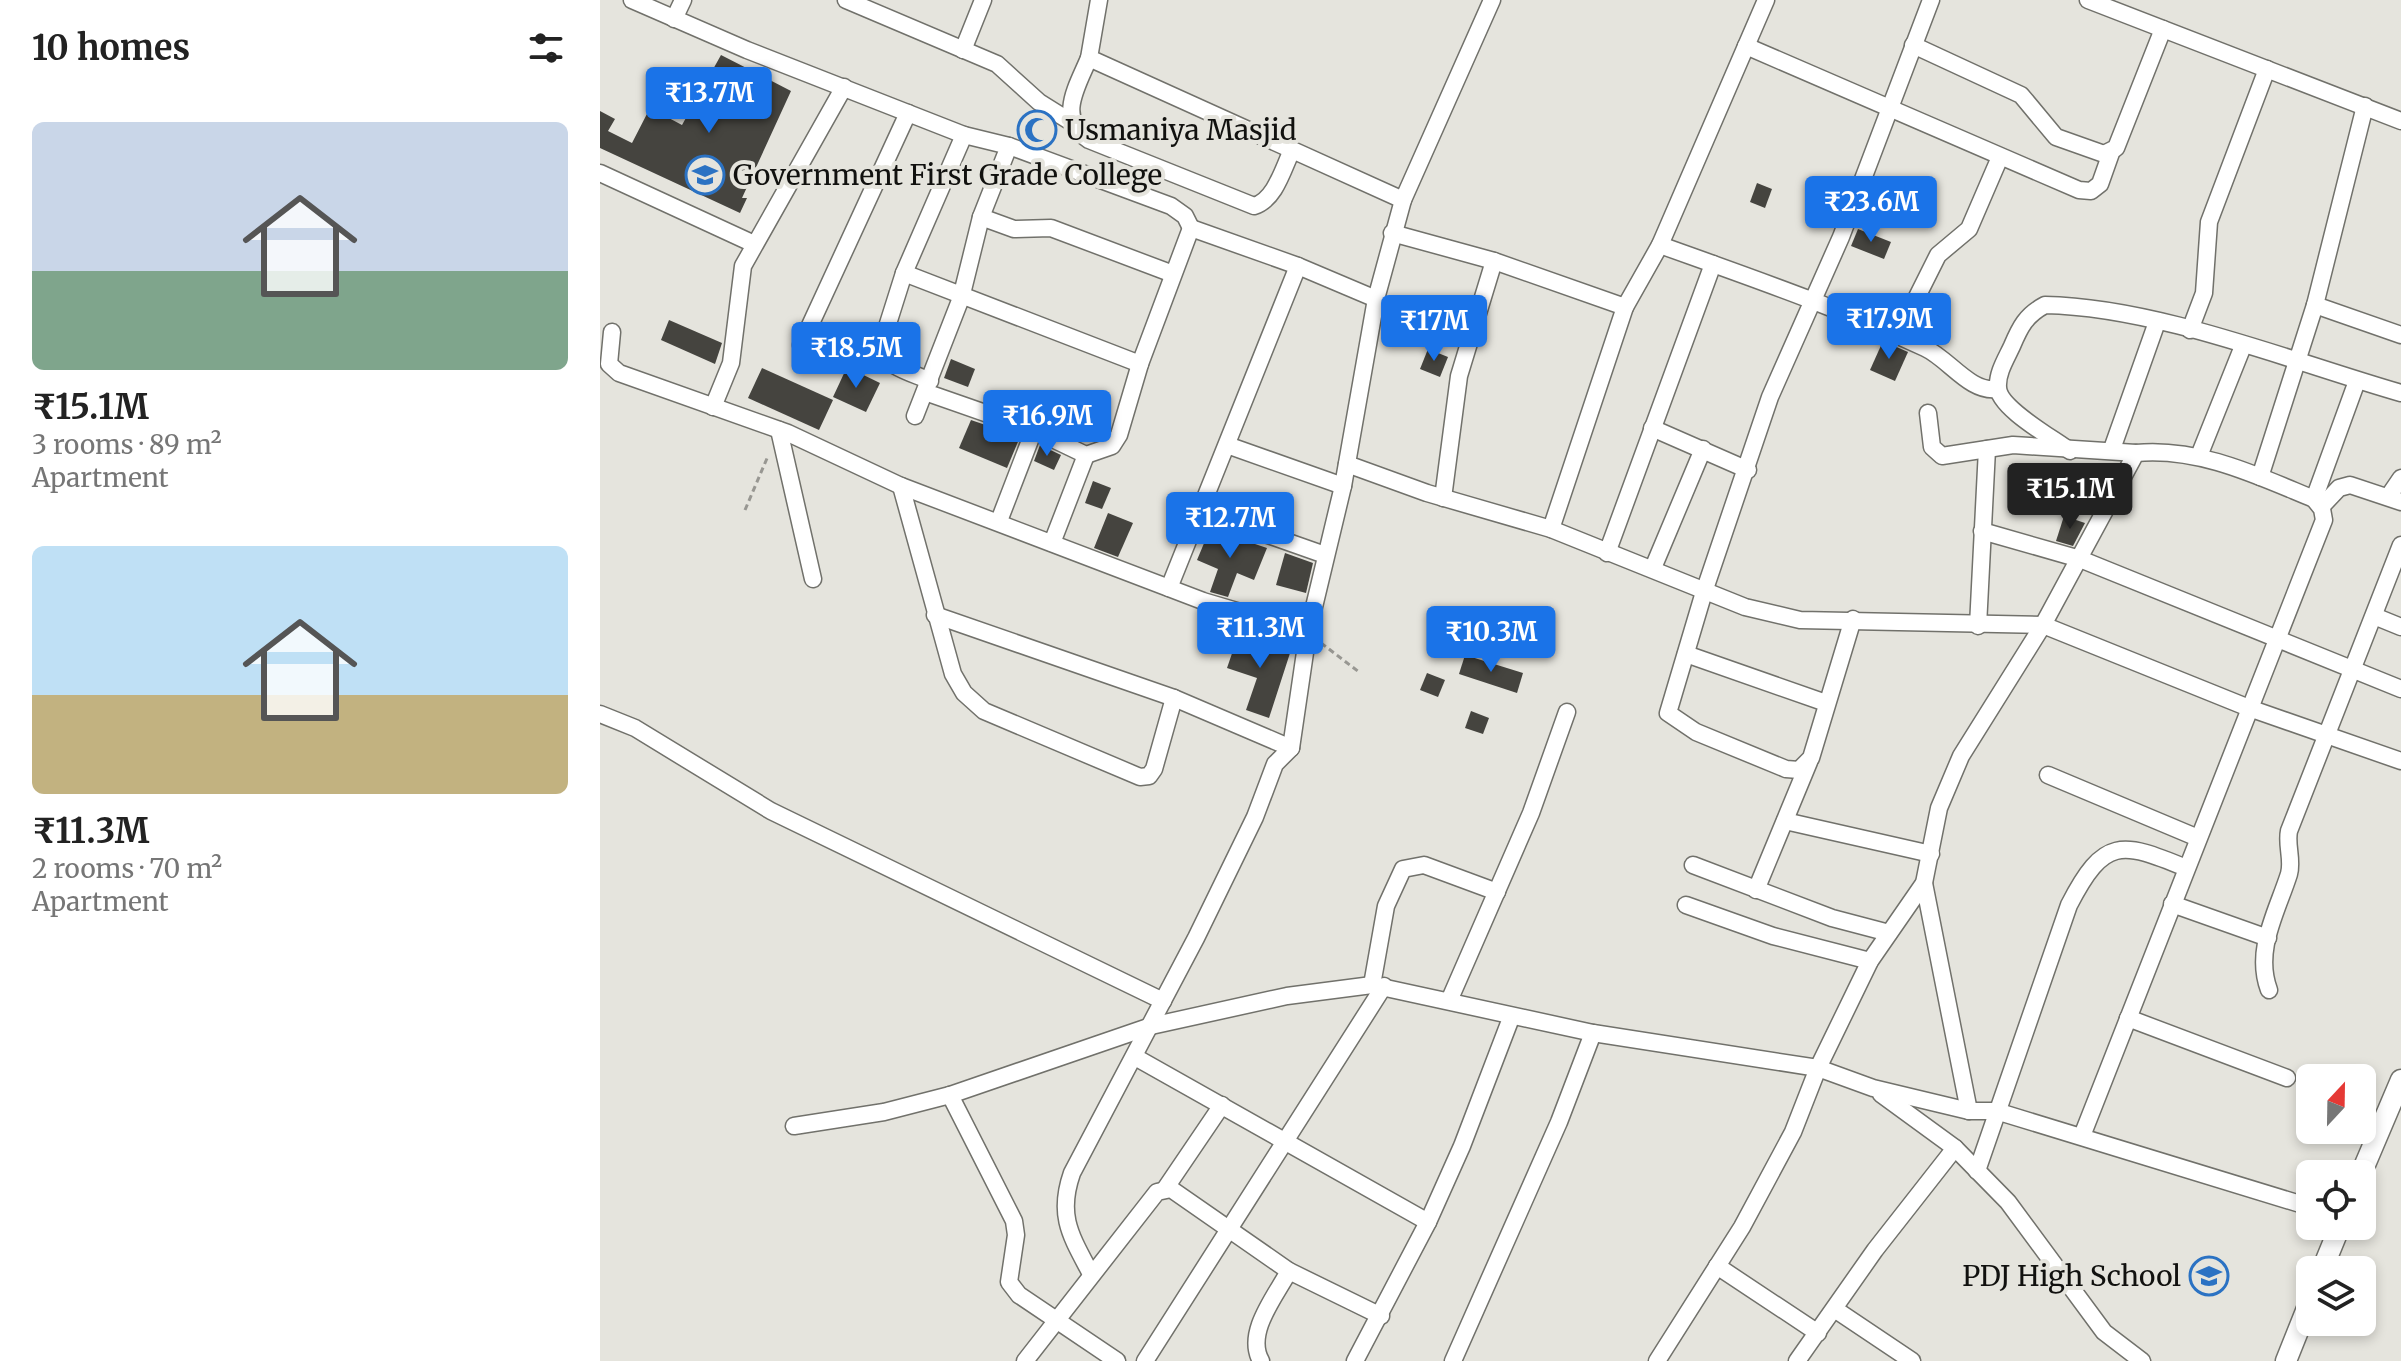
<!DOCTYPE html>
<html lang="en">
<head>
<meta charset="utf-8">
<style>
  :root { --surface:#fff; --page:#f2f2f2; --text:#222; --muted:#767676; --accent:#1a73e8 }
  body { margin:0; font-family:Merriweather,serif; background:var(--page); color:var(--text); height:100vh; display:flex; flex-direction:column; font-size:30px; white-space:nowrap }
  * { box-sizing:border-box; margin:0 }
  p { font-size:26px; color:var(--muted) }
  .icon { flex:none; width:44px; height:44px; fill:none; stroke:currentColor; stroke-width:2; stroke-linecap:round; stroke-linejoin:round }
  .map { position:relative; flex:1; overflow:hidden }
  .drawer { display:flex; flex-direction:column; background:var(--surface); width:600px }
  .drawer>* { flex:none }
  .needle { width:52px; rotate:22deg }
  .tools { position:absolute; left:1696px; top:1064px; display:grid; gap:16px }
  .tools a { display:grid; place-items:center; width:80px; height:80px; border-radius:12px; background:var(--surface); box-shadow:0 4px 12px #0003; font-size:40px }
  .price { position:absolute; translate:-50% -68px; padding:0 18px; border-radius:8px; background:var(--accent); color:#fff; font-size:26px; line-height:52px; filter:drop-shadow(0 2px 4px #0008) }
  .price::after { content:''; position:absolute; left:50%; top:48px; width:24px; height:18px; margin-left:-12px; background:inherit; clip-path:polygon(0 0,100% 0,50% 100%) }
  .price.selected { background:#222; color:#fff }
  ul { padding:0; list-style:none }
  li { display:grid; align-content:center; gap:16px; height:424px; padding:0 32px }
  li span { display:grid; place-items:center; height:248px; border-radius:12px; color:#555 }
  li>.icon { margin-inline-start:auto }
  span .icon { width:144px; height:144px; fill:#fffc; stroke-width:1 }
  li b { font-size:34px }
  h2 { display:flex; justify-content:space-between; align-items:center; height:96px; padding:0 32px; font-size:34px }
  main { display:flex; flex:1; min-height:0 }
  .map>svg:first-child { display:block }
  .building { fill:#45443f }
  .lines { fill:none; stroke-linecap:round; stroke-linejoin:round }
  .minor-casing { stroke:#71716b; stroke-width:19 }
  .major-casing { stroke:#71716b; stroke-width:23 }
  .path { stroke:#989792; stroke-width:3; stroke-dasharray:6 4; stroke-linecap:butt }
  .minor { stroke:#fff; stroke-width:16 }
  .major { stroke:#fff; stroke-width:20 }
  .labels { text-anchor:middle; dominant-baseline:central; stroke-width:8; stroke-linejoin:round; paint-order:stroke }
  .poi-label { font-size:28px; fill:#11110f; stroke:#e5e4dd; text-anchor:start }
</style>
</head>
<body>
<main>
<section class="drawer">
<h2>10 homes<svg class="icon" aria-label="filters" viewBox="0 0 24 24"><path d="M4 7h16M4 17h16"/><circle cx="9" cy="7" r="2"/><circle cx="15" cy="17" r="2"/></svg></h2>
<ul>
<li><span style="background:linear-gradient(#c9d6e8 60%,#7fa58c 0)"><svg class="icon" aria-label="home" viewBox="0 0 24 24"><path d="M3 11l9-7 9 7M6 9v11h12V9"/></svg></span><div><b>₹15.1M</b><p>3 rooms · 89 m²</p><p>Apartment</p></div></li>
<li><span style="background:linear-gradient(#bfe0f5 60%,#c2b280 0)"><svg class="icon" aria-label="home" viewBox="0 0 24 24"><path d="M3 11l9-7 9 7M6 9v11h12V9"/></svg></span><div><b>₹11.3M</b><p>2 rooms · 70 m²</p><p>Apartment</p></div></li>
</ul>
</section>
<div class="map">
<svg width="1801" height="1361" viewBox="0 0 1801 1361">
  <rect width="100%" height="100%" fill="#e5e4dd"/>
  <g class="building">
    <polygon points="121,55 191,91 142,198 147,198 140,213 0,148 0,111 15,119 8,131 32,143 50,108 82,125"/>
    <polygon points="1157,183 1172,189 1165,208 1150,202"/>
    <polygon points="1258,229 1291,242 1284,259 1251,246"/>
    <polygon points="69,320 122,343 115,364 61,340"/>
    <polygon points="1283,341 1308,352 1295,381 1270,370"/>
    <polygon points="828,349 848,357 840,377 820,369"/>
    <polygon points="351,359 375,369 368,387 344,378"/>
    <polygon points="247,367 280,383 266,412 233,397"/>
    <polygon points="162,368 233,400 219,430 148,398"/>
    <polygon points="371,420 420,437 407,468 359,448"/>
    <polygon points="440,445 461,455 454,470 434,461"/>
    <polygon points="493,481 511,488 502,509 485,503"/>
    <polygon points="508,513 533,523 518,557 494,548"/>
    <polygon points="1464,516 1485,523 1473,546 1456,541"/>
    <polygon points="610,529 667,548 654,580 637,573 628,597 610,592 618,569 597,560"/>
    <polygon points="685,553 713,563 706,593 676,585"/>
    <polygon points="639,633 666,638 665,641 691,650 669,718 646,710 657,678 627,668"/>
    <polygon points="865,655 923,673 917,693 859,674"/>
    <polygon points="827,673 845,680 838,697 820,690"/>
    <polygon points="871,711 889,718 883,734 865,728"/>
  </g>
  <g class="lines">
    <g class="minor-casing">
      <g id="minor">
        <polyline points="32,0 147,50 364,135 409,146 571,206 585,216 591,228"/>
        <polyline points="246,0 397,64 439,102 471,122"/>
        <polyline points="499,0 489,58 803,200"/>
        <polyline points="1488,0 1801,121"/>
        <polyline points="74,19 83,0"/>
        <polyline points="1313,45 1421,95 1456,137 1504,154 1516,148 1563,29"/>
        <polyline points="1146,46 1479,190 1491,191 1500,184 1511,153"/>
        <polyline points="363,50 383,0"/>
        <path d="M489,58C477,87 456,118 489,140L654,206C675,200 683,169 692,150"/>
        <polyline points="0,173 154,244"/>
        <polyline points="381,217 414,229 451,228 573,274"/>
        <polyline points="792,233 894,261 1025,307 951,529"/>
        <path d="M1060,245C1149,277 1239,308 1325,348C1349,359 1370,393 1397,389"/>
        <polyline points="304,273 540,364 591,228 698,266 776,299"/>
        <polyline points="1715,305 1801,335"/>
        <polyline points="1025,307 1060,245 1166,0"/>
        <polyline points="1590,330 1604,293 1609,222 1667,69"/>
        <polyline points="12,332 9,364 19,373 188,433 301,486 603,601 708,632"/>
        <polyline points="1298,335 1338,255 1369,229 1400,157"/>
        <polyline points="201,345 308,113"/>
        <path d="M330,381C313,373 286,367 280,349L304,273L364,135"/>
        <polyline points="325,392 434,430 486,455 512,446 519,435 540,364"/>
        <polyline points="113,407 131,363 143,266 244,87"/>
        <polyline points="1328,413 1332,447 1342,456 1413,445 1536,453"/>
        <polyline points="315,416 361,298 381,217 409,146"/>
        <polyline points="1052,428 1148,470"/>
        <polyline points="179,430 213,579"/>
        <polyline points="627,445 743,486"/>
        <polyline points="1512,449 1557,322"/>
        <path d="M1470,451C1453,438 1398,408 1398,387C1397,373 1406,359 1412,346C1420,327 1426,315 1445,305C1557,307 1693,362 1801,393"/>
        <polyline points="1599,456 1643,346"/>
        <polyline points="747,464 827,493 951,529 1145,607 1200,620 1443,625 1649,708 1801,761"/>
        <polyline points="1660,477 1715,305 1765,106"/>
        <polyline points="301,486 353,674 364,693 384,711 540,777 549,776 554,769 574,698"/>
        <polyline points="1788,497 1801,478"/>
        <polyline points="843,498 859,376 894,261"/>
        <polyline points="1714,499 1757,381"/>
        <polyline points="1721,507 1739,488 1750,485 1801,502"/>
        <polyline points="600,511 725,555"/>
        <polyline points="399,521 434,430"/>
        <polyline points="1382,531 1480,559 1801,689"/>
        <polyline points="452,543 486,455"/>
        <polyline points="1007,553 1113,264"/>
        <polyline points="1053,568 1103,449"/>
        <polyline points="569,588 698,266"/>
        <polyline points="335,615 574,698 691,748"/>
        <polyline points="1774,616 1801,627"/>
        <polyline points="1253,619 1211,758 1199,770 1186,769 1096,732 1068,713 1104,592 1170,397 1241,237 1331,0"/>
        <polyline points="1378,626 1387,449"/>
        <polyline points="1086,654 1226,703"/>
        <polyline points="0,714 35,728 171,811 563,1001"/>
        <polyline points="1448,775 1598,838"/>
        <polyline points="1185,821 1331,854"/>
        <polyline points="1093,865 1232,918 1289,933"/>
        <polyline points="1324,883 1369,1111"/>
        <polyline points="1156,890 1209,762"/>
        <polyline points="1572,904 1668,938"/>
        <polyline points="1086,905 1173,936 1270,961"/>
        <polyline points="772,985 786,906 803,869 824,865 897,892"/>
        <path d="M1669,990C1654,950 1677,912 1689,874C1693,860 1686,845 1689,831L1801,545"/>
        <polyline points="849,1001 931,813 967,712"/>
        <polyline points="1528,1018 1687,1078"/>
        <polyline points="535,1057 828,1222"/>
        <polyline points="1281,1094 1355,1148 1408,1202 1504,1332 1542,1361"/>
        <polyline points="350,1095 414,1221 416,1235 409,1282 419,1295 517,1361"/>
        <polyline points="194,1126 284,1112 350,1095 551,1026 687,996 772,985 993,1033 1218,1068 1273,1088 1369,1111 1396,1111 1710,1207"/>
        <path d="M1377,1171L1469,905C1504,837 1521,841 1586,868"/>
        <polyline points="565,1189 622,1105"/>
        <polyline points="1117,1266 1218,1333"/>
        <path d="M491,1274C471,1236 457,1216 472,1173L596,938L655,817L675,764L691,748L708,632L743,486L776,299L803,200L892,0"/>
        <polyline points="1236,1310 1312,1361"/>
        <polyline points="425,1361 557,1192 571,1189 689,1271 781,1316"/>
        <polyline points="545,1361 784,986"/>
        <path d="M661,1361C645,1333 675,1297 689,1271"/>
        <polyline points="755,1361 828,1222 862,1146 911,1018"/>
        <polyline points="853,1361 959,1122 993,1033"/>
        <path d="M1057,1361L1142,1227L1193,1132L1218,1068L1270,961L1324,883L1339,808L1361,756L1443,625L1536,453C1599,447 1658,476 1714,499L1722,509L1724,520L1482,1136"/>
        <polyline points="1197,1361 1275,1250 1355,1148"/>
      </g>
    </g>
    <g class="major-casing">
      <g id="major">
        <polyline points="1761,1174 1801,1080"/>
        <polyline points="1722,1270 1740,1226"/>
        <polyline points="1686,1361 1710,1301"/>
      </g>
    </g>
    <g class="path">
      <polyline points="145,510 168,456"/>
      <polyline points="721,643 759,672"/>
    </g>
    <use href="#minor" class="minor"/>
    <use href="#major" class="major"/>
  </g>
  <defs>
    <g id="mosque-ring" transform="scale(2)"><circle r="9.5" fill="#e5e4dd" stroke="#2b72c3" stroke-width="1.5"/><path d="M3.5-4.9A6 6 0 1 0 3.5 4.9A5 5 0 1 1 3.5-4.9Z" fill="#2b72c3"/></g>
    <g id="university-ring" transform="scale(2)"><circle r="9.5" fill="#e5e4dd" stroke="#2b72c3" stroke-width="1.5"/><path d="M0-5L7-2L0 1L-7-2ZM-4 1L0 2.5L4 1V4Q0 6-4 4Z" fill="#2b72c3"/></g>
    <g id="school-ring" transform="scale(2)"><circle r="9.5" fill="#e5e4dd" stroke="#2b72c3" stroke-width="1.5"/><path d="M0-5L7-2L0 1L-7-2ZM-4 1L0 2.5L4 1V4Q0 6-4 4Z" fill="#2b72c3"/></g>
  </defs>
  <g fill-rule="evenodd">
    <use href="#mosque-ring" x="437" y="130"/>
    <use href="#university-ring" x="105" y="175"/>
    <use href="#school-ring" x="1609" y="1276"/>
  </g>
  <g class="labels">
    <g class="poi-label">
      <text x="465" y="130">Usmaniya Masjid</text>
      <text x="133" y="175">Government First Grade College</text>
      <text x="1581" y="1276" text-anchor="end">PDJ High School</text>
    </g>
  </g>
</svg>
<div class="tools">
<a><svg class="needle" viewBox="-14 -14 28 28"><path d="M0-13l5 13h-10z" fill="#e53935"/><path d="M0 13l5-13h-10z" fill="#767676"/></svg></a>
<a><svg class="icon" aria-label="locate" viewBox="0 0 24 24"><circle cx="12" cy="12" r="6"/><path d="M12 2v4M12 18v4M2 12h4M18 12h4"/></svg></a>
<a><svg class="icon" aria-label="layers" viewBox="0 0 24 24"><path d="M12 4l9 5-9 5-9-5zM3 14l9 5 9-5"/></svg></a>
</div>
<b class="price" style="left:109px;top:135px">₹13.7M</b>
<b class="price" style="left:1271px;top:244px">₹23.6M</b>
<b class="price" style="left:1289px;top:361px">₹17.9M</b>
<b class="price" style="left:834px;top:363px">₹17M</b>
<b class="price" style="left:256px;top:390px">₹18.5M</b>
<b class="price" style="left:447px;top:458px">₹16.9M</b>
<b class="price selected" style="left:1470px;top:531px">₹15.1M</b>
<b class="price" style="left:630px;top:560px">₹12.7M</b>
<b class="price" style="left:660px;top:670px">₹11.3M</b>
<b class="price" style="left:891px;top:674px">₹10.3M</b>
</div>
</main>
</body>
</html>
